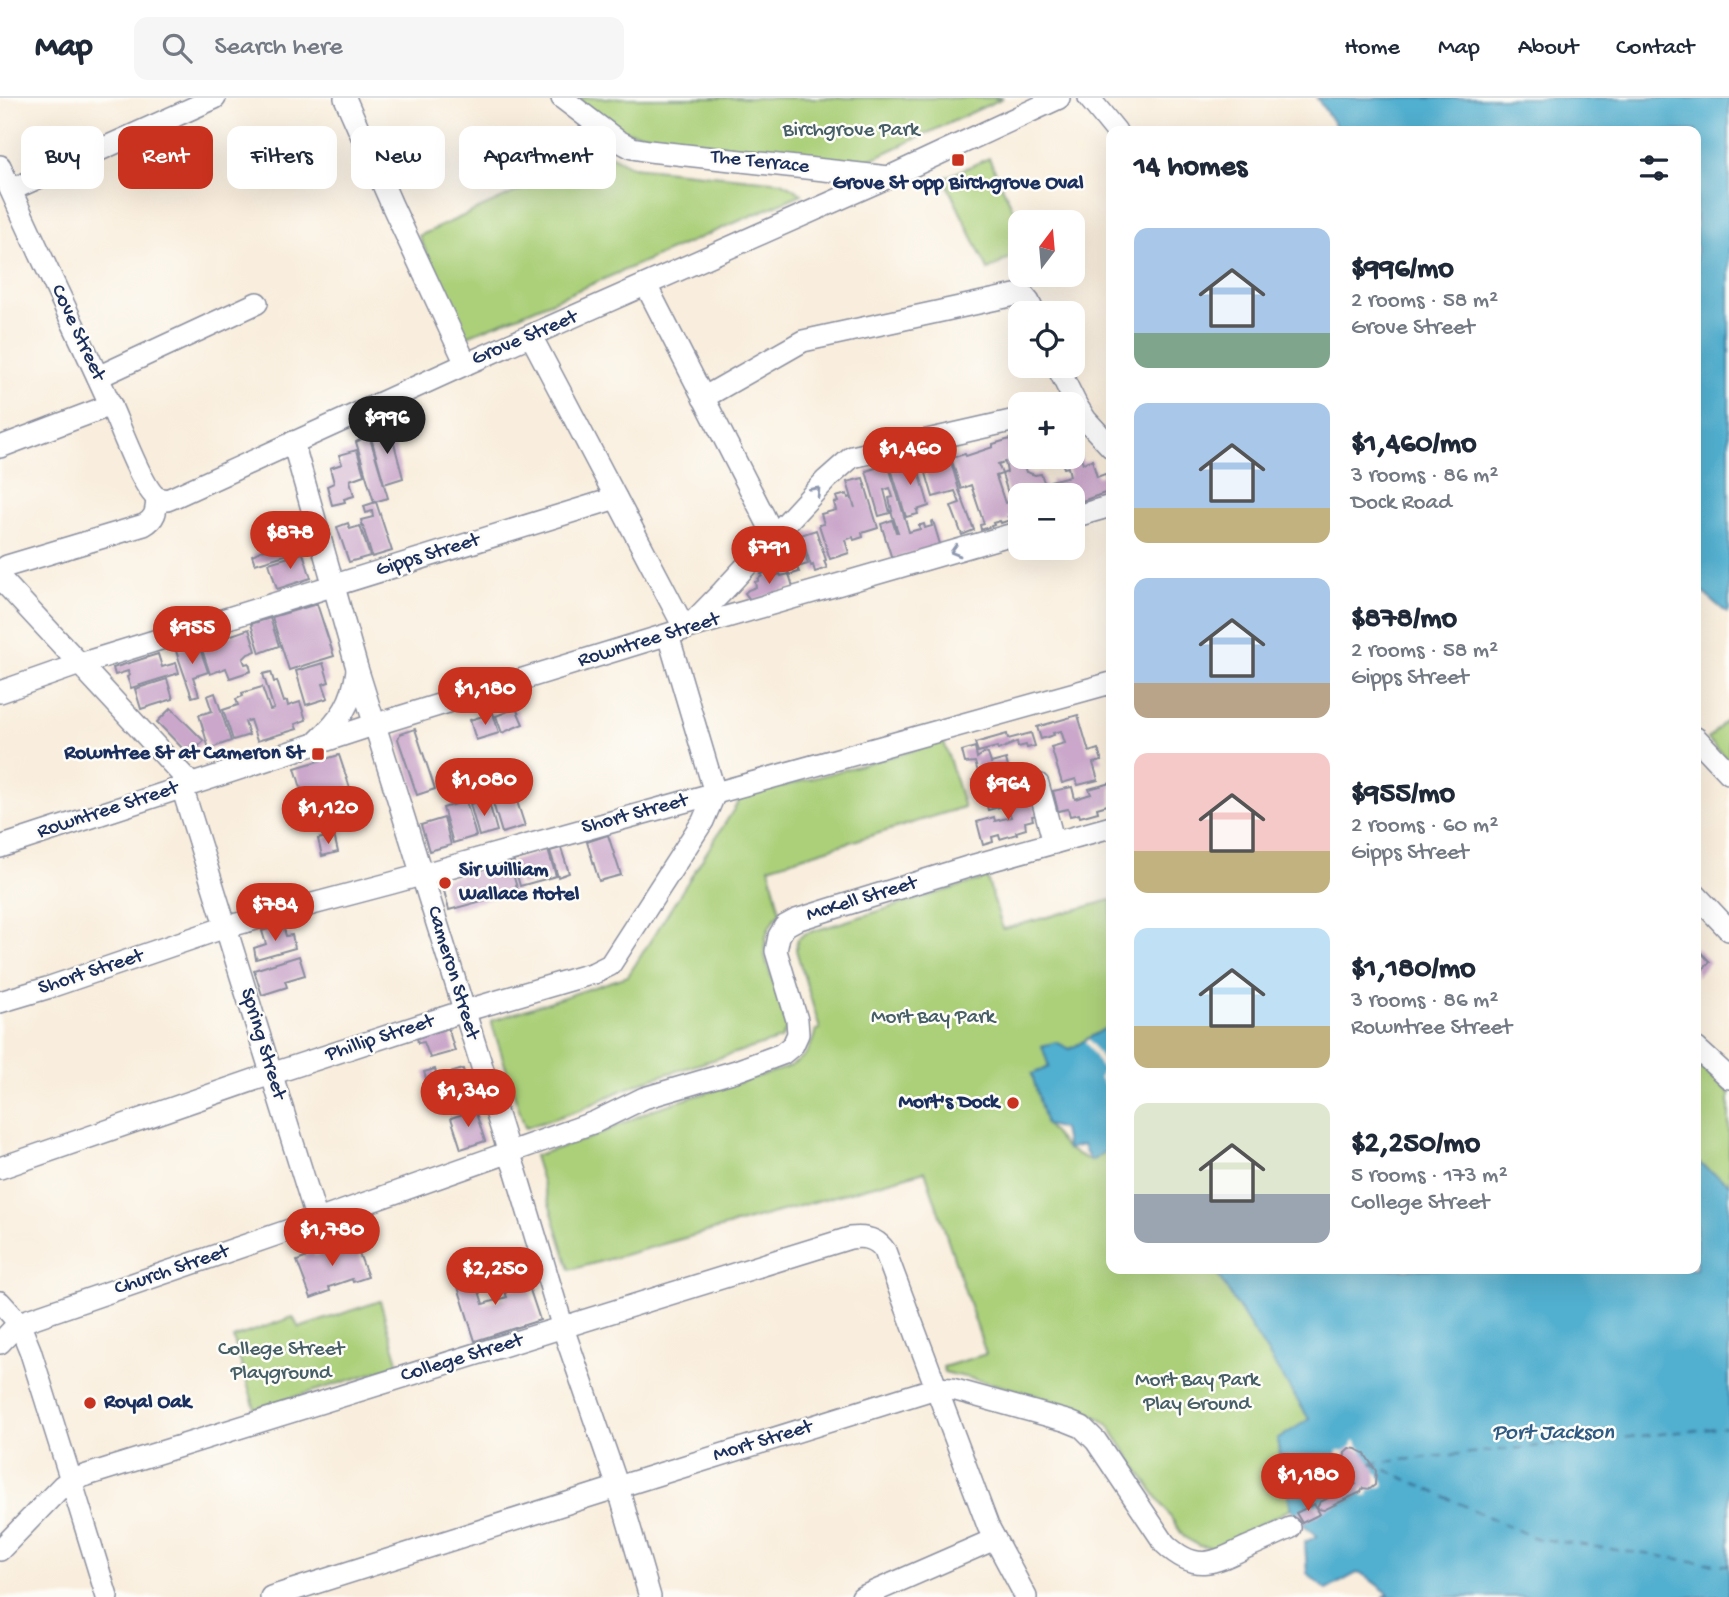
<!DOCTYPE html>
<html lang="en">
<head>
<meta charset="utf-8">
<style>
  :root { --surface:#fff; --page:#f6f6f7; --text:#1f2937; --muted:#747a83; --line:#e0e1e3; --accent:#c8321e }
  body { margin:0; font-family:"Gochi Hand",sans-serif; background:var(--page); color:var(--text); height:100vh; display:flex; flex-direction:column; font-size:26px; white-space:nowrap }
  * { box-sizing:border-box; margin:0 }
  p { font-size:23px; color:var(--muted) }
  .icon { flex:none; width:38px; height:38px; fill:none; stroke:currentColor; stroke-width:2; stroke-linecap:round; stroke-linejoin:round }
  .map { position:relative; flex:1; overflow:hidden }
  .details { position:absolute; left:1106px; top:28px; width:595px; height:1148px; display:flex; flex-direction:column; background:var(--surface); border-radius:14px; box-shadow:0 7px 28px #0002 }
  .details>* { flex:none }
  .banner { position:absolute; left:21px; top:28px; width:665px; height:63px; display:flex; gap:14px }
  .needle { width:46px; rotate:16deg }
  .fabs { position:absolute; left:1008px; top:112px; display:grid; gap:14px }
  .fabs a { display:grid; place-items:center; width:77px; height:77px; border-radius:14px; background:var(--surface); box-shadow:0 7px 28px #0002; font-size:35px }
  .price { position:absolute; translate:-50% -60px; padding:0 16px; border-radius:24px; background:var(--accent); color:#fff; font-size:23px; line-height:46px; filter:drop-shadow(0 2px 4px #0008) }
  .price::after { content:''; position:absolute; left:50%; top:42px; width:21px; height:16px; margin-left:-10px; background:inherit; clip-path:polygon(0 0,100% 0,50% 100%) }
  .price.current { background:#222; color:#fff }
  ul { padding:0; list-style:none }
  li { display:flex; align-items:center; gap:21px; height:175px; padding:0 28px }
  li span { display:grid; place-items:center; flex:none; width:196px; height:140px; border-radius:14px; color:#555 }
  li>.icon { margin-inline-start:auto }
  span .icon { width:84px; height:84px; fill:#fffc; stroke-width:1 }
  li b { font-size:30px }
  h2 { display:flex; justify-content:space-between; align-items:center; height:84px; padding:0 28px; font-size:30px }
  .pill { padding:0 24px; border-radius:14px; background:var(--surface); box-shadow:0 7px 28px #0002; font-size:24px; line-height:63px }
  .pill.current { background:var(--accent); color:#fff }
  header { display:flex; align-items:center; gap:42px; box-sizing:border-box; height:98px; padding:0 35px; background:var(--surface); border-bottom:2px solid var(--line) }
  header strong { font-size:33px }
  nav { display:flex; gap:38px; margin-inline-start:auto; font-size:24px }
  .search { width:490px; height:63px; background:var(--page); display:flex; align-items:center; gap:18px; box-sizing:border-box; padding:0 24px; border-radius:14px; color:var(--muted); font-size:26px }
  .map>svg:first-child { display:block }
  .green { fill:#acd07a; stroke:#64806c; stroke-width:2 }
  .water { fill:#51afcf; stroke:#366f96; stroke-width:2 }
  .pier { fill:#f9eedd }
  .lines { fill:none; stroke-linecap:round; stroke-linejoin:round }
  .ferry { stroke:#2e5c86; stroke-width:2; stroke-dasharray:9 7; stroke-linecap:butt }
  .building { fill:#cba7cb }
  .minor-casing { stroke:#8a8e9e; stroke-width:24 }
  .minor { stroke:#fff; stroke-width:21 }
  .oneway { stroke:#8d97ae }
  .poi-dot { fill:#c8321e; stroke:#fdfcf7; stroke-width:2.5 }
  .labels { text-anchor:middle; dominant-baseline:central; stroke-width:5; stroke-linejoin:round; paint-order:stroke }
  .park-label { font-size:21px; fill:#465f66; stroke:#fdfcf7 }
  .street-label { font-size:21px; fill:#1b2f5e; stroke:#fdfcf7 }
  .poi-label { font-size:21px; font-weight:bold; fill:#1b2f5e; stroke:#fdfcf7; text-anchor:end }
  .water-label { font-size:23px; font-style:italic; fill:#2e5c86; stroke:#fdfcf7 }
</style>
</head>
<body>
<header>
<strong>Map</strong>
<div class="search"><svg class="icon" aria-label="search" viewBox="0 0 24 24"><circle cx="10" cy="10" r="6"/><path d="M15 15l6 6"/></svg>Search here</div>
<nav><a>Home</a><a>Map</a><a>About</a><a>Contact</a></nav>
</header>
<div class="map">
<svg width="1729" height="1499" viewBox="0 0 1729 1499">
  <rect width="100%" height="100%" fill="#fdfcf7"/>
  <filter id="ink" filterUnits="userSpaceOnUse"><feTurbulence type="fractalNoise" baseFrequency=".0143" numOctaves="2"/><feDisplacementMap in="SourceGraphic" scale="14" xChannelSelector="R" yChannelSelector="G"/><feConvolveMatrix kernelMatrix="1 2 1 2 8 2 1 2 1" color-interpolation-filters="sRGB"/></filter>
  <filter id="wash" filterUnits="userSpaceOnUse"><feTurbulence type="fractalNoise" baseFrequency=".00686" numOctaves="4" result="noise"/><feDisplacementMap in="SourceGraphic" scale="28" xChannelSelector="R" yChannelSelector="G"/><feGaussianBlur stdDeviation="1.57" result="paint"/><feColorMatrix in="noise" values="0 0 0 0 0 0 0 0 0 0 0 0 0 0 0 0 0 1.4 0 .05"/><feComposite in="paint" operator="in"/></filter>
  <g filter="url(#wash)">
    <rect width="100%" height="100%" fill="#f9eedd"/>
    <g class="green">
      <polygon points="577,0 1003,0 859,67 617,32"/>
      <polygon points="604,54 632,69 782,84 802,96 522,216 465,239 419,138"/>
      <polygon points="989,60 1020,126 1020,154 988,172 944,80"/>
      <polygon points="1729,619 1729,664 1708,641"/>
      <path d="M944,644L964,709L769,769L780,814C768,827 763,841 765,858L786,926V932L781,941L650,981L620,993L580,1012L525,1030L491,923L628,878L741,700Z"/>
      <path d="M987,780L1003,831L1111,802V927L1070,951L1049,969L1032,976L1046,1027L1067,1051L1091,1063L1111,1050V1171H1214L1310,1321L1277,1342L1291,1411L1213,1450L1200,1448L1184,1439L1108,1327C1092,1313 1074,1309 1054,1303C1018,1291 981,1283 944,1274L943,1269L986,1256L925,1073L570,1172L534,1058L593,1039L654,1011L789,969C807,958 810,953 816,932L820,931L796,852L797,842L804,836Z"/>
      <polygon points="1696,964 1729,994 1729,1086 1696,1063"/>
      <polygon points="380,1203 399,1267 255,1311 233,1240 293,1219 299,1230"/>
    </g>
    <g class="water">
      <polygon points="1317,0 1729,0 1729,513 1727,515 1696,489 1696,33 1339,33"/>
      <polygon points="1111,927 1111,1050 1091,1063 1086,1055 1083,1047 1067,1051 1063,1031 1046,1027 1032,976 1049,969 1042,948 1056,944 1070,951"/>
      <polygon points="1696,1063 1729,1086 1729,1499 1383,1499 1389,1496 1364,1477 1357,1475 1326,1492 1307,1475 1305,1444 1317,1438 1306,1429 1291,1411 1277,1342 1309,1321 1214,1171 1696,1171"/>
    </g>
    <g class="pier">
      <polygon points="1089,941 1111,975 1111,997 1099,979 1103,972 1085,943"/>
      <polygon points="1355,1342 1385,1387 1382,1389 1378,1389 1369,1393 1368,1397 1364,1399 1361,1394 1322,1413 1319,1414 1320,1416 1302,1425 1296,1415 1314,1406 1316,1408 1355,1386 1336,1354 1339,1352 1344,1353 1349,1350 1352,1348 1353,1343"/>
    </g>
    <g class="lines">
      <g class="ferry">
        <polyline points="1371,1365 1535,1440 1720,1467 1729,1467"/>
        <polyline points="1371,1365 1729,1329"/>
      </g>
    </g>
    <g id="blocks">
      <g class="building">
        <polygon points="390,330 403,380 384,386 370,336"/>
        <polygon points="369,337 388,400 374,404 356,344"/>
        <polygon points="1010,341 1015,356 1020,355 1020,359 1044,359 1023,366 1026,374 1035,377 1041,376 1049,397 1020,397 1020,417 1015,418 1002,376 1007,374 1005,364 998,366 1002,376 996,378 1005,405 1009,404 1013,418 1008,419 1010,422 1001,425 1000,423 993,425 994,427 981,432 980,427 984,426 971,387 961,391 951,360 965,356 966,358 993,349 993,346"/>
        <polygon points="1077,349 1083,365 1092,362 1097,379 1105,376 1111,393 1073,406 1073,397 1060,397 1072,393 1071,388 1053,393 1050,383 1070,378 1068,369 1064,370 1060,359 1073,359 1073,350"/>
        <polygon points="357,352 364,377 350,382 354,398 344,401 345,404 332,407 327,388 334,385 330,370 342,366 339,357"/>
        <polygon points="949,357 959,392 974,432 962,437 951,408 960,405 955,393 933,399 923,365"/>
        <polygon points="915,360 929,408 917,412 918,416 906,419 890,367"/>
        <polygon points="888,366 909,434 920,431 919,427 921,427 924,426 925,430 932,428 931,424 933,423 940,446 892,461 881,426 892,422 896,434 898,434 891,413 892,413 889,400 893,399 890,390 884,392 890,415 879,418 866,373"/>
        <polygon points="863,380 878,430 862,435 863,439 854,442 853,439 845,442 849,455 830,461 819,427 824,426 821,416 836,412 834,405 838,404 836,399 847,396 848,400 851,399 855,410 847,384"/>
        <polygon points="376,404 392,453 372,459 361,422 373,419 372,413 366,415 364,408"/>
        <polygon points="348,425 350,431 360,428 370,458 349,464 337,429"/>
        <polygon points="816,432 826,462 824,463 827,470 815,474 813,467 811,468 801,437"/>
        <polygon points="293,439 298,453 255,466 252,457 265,451 264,448"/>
        <polygon points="802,445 808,466 797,469 799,474 789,477 783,455 791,453 789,448"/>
        <polygon points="303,455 311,480 277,491 269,465"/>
        <polygon points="767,474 769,480 780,476 781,478 789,476 793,489 751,503 745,495 748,492 756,489 755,484 758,483 758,481 762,478 761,476"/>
        <polygon points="317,506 334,558 289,572 272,519"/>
        <polygon points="270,520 279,548 260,555 251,526"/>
        <polygon points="249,531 256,553 248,556 243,561 245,566 249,565 251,573 230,580 226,570 210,576 200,545 222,537 223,540"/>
        <polygon points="198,545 208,574 193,579 199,597 192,599 176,553"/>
        <polygon points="158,556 162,569 176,565 179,575 131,590 127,579 129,578 128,573 115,577 113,570"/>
        <polygon points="323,565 329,584 323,586 328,600 306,607 296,573"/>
        <polygon points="271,574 274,584 277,583 284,604 287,603 288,608 300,604 306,622 295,626 297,631 257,643 250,622 245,624 249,637 233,642 223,612 238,607 236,601 243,598 242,595 262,589 270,612 274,611 263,576"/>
        <polygon points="167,581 173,601 141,611 135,591"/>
        <polygon points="215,595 231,643 209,651 199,617 212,613 207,598"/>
        <polygon points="171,610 204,643 189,657 157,624"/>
        <polygon points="516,610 523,626 502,635 496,618"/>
        <polygon points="493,615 499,635 476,642 470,622"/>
        <polygon points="1078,617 1089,654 1098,651 1102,663 1093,665 1098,682 1078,687 1076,681 1062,685 1051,649 1065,645 1061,633 1053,635 1054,637 1041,641 1037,629"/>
        <polygon points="415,631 435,691 417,697 398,641 400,636"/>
        <polygon points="1031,635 1035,648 1027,650 1026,647 1018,649 1017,644 998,652 997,649 978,654 975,645 1007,636 1008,641"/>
        <polygon points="975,649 977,660 984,655 988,656 991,665 1006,661 1015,698 1001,702 1003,708 988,712 984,696 977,698 972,682 980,681 975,664 965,665 962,653"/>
        <polygon points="339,657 350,690 330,696 332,704 320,707 322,713 309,717 295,670"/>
        <polygon points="1111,685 1111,706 1097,710 1098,714 1080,719 1079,716 1070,718 1068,711 1058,713 1053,693 1072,689 1075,701 1091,696 1089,691"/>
        <polygon points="512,688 525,728 502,735 490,695"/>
        <polygon points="488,701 497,733 479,738 470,706"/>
        <polygon points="1028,701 1030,707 1034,706 1037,717 1032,718 1033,722 1025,724 1026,731 1016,734 1017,736 1000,741 999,737 992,739 993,744 983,747 977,724 994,719 995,723 1011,719 1007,707"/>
        <polygon points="466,703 476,738 453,745 443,710"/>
        <polygon points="444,720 451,747 429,753 421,727"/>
        <polygon points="334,737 338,754 322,758 318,741"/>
        <polygon points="608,737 621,777 599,783 587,744"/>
        <polygon points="561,750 569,775 558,779 550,753"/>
        <polygon points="548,752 556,778 520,788 513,763"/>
        <polygon points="509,763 518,793 449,812 442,785 445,781"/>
        <polygon points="283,827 286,838 292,837 295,850 256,861 254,850 266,846 262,833"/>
        <polygon points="1696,849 1710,864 1696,879"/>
        <polygon points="299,858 305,877 285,883 287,889 262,897 254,872"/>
        <polygon points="448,930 455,953 430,960 424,944 418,945 417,940"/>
        <polygon points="435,971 437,979 463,971 467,984 431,995 424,974"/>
        <polygon points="475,1012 485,1043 461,1051 451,1020"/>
        <polygon points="353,1140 368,1179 353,1184 352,1181 329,1189 330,1193 311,1200 297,1163 305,1160 304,1157 313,1154 315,1158 340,1149 338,1145"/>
        <polygon points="471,1167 483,1206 507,1199 505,1194 528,1186 540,1222 475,1243 453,1173"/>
        <polygon points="1349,1350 1356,1351 1364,1355 1376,1373 1375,1387 1370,1391 1363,1390 1361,1394 1324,1412 1318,1411 1317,1410 1320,1404 1356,1386 1344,1366 1345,1354"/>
        <polygon points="1314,1406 1320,1416 1302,1425 1296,1415"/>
      </g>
    </g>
  </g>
  <g filter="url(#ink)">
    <use href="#blocks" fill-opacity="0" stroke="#8a8e9e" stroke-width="2"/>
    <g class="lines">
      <g class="minor-casing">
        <g id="minor">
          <polyline points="345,0 392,107 466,266"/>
          <polyline points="562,0 617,42 632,50 649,53 889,79"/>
          <polyline points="1089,0 1116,33"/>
          <path d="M0,68C35,148 74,226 110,306C119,325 142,390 157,400"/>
          <polyline points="11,92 215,0"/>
          <polyline points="646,187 774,438"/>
          <polyline points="531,238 685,531"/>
          <polyline points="1057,268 1077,308 1086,322 1111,349"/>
          <polyline points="98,279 257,205"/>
          <polyline points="703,300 803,243 1015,197 1024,198 1029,204 1034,215"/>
          <polyline points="293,344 357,570 509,1055 516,1074 563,1230 618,1389 650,1499"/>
          <polyline points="0,349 111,307"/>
          <polyline points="157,400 167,402 172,400 466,266 889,79 1059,0"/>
          <polyline points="1073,419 1111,408"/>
          <path d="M0,473L7,468L144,427C156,420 156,413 157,400"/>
          <polyline points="0,480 191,686"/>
          <polyline points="687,530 723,493 826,382 852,359 1020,321"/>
          <polyline points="0,594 80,566 616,400"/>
          <polyline points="1696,640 1729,675"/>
          <path d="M318,643C341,621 353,604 357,572"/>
          <polyline points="1038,686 1054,745"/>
          <polyline points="182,689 317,1122"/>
          <polyline points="0,749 364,630 685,531 1020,434"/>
          <polyline points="1696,797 1729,832"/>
          <polyline points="0,904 47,890 226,829 392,785 1111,585"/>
          <polyline points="1696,950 1729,980"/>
          <polyline points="0,1070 271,976 464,913 594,875 610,867 703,723 715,695 668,537"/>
          <polyline points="0,1204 19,1225 30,1252 71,1382 107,1499"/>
          <polyline points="0,1245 19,1225 284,1134 595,1024 644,1000 736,973 782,956 793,947 798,936 797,922 776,853 779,838 785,828 796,822 831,811 971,768 1111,729"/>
          <path d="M0,1452L62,1388L71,1382L850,1140C865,1138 877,1140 885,1153L988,1428L1026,1499"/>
          <path d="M271,1499L618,1389L936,1290L952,1291L1067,1323L1082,1329L1096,1343L1165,1446C1195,1474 1212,1466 1245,1450C1260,1444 1275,1437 1290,1430"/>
          <polyline points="862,1499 995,1441"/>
        </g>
      </g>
      <use href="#minor" class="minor"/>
    </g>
    <defs><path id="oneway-chevron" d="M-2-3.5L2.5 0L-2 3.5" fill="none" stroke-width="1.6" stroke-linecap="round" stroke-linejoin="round" transform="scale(1.75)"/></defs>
    <g class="oneway">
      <use href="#oneway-chevron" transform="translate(816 393) rotate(-47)"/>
      <use href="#oneway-chevron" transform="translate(955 453) rotate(164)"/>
    </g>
  </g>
  <g class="poi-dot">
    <rect x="951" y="55" width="14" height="14" rx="3.5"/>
    <rect x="311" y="649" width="14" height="14" rx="3.5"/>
    <circle cx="445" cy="785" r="7"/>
    <circle cx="1013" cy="1005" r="7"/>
    <circle cx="90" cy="1305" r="7"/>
  </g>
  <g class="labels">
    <g class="park-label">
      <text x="851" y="33">Birchgrove Park</text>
      <text x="933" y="920">Mort Bay Park</text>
      <text x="281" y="1252">College Street<tspan x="281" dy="24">Playground</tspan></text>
      <text x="1197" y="1283">Mort Bay Park<tspan x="1197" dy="24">Play Ground</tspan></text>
    </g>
    <g class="street-label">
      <text transform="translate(760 65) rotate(6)">The Terrace</text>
      <text transform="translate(77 235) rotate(65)">Cove Street</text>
      <text transform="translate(525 241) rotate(-23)">Grove Street</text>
      <text transform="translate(428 458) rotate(-17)">Gipps Street</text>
      <text transform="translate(649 543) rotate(-17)">Rowntree Street</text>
      <text transform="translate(108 713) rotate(-18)">Rowntree Street</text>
      <text transform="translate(635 717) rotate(-15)">Short Street</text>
      <text transform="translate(862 802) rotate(-17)">McKell Street</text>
      <text transform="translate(91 875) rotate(-18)">Short Street</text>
      <text transform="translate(452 875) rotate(73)">Cameron Street</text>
      <text transform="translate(380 941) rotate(-18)">Phillip Street</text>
      <text transform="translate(262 946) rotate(73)">Spring Street</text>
      <text transform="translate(172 1173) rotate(-19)">Church Street</text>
      <text transform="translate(462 1261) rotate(-17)">College Street</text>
      <text transform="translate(763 1344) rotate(-17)">Mort Street</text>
    </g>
    <g class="poi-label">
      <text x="958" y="86" text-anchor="middle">Grove St opp Birchgrove Oval</text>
      <text x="304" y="656">Rowntree St at Cameron St</text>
      <text x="459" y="773" text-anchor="start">Sir William<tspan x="459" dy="24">Wallace Hotel</tspan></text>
      <text x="999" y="1005">Mort's Dock</text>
      <text x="104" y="1305" text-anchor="start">Royal Oak</text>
    </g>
    <g class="water-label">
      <text x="1553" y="1335">Port Jackson</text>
    </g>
  </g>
</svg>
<div class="fabs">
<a><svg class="needle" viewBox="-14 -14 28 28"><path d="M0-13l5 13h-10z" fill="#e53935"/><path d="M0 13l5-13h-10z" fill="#747a83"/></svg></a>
<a><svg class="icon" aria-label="locate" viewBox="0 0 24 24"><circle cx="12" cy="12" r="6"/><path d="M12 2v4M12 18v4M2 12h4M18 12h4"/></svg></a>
<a>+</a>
<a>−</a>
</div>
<b class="price current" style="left:387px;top:358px">$996</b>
<b class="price" style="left:910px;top:389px">$1,460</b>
<b class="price" style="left:290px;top:473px">$878</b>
<b class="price" style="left:769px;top:488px">$791</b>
<b class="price" style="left:192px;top:568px">$955</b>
<b class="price" style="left:485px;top:629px">$1,180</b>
<b class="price" style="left:484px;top:720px">$1,080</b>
<b class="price" style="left:1008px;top:724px">$964</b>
<b class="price" style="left:328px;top:748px">$1,120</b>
<b class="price" style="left:275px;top:845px">$784</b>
<b class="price" style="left:468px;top:1031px">$1,340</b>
<b class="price" style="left:332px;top:1170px">$1,780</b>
<b class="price" style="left:495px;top:1209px">$2,250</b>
<b class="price" style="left:1308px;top:1415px">$1,180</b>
<div class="banner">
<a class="pill">Buy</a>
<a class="pill current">Rent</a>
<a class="pill">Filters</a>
<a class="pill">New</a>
<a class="pill">Apartment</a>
</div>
<section class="details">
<h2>14 homes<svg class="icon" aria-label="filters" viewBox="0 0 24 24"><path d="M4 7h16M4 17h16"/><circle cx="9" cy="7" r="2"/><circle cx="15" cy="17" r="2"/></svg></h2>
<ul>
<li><span style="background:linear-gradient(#a9c7e8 75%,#7fa58c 0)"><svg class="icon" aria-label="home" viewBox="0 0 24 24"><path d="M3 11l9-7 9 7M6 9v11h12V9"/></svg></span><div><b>$996/mo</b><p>2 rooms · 58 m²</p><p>Grove Street</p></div></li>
<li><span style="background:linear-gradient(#a9c7e8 75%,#c2b280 0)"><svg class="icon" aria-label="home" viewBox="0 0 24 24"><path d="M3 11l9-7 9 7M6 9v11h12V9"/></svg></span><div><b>$1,460/mo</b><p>3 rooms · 86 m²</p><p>Dock Road</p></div></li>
<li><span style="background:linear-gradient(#a9c7e8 75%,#b9a48a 0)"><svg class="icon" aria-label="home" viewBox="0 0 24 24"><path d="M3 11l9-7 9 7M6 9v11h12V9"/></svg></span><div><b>$878/mo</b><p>2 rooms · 58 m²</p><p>Gipps Street</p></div></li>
<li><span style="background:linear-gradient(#f6c9c9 70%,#c2b280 0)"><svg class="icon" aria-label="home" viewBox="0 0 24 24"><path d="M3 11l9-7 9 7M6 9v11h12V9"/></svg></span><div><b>$955/mo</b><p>2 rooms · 60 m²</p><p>Gipps Street</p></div></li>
<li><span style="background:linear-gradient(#bfe0f5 70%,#c2b280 0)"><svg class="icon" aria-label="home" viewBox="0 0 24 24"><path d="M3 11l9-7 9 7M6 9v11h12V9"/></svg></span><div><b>$1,180/mo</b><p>3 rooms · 86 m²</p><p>Rowntree Street</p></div></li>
<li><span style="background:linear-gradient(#dfe7d0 65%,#9aa5b1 0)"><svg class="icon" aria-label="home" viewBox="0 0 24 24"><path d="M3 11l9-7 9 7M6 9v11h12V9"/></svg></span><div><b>$2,250/mo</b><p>5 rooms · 173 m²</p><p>College Street</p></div></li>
</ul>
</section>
</div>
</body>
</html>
